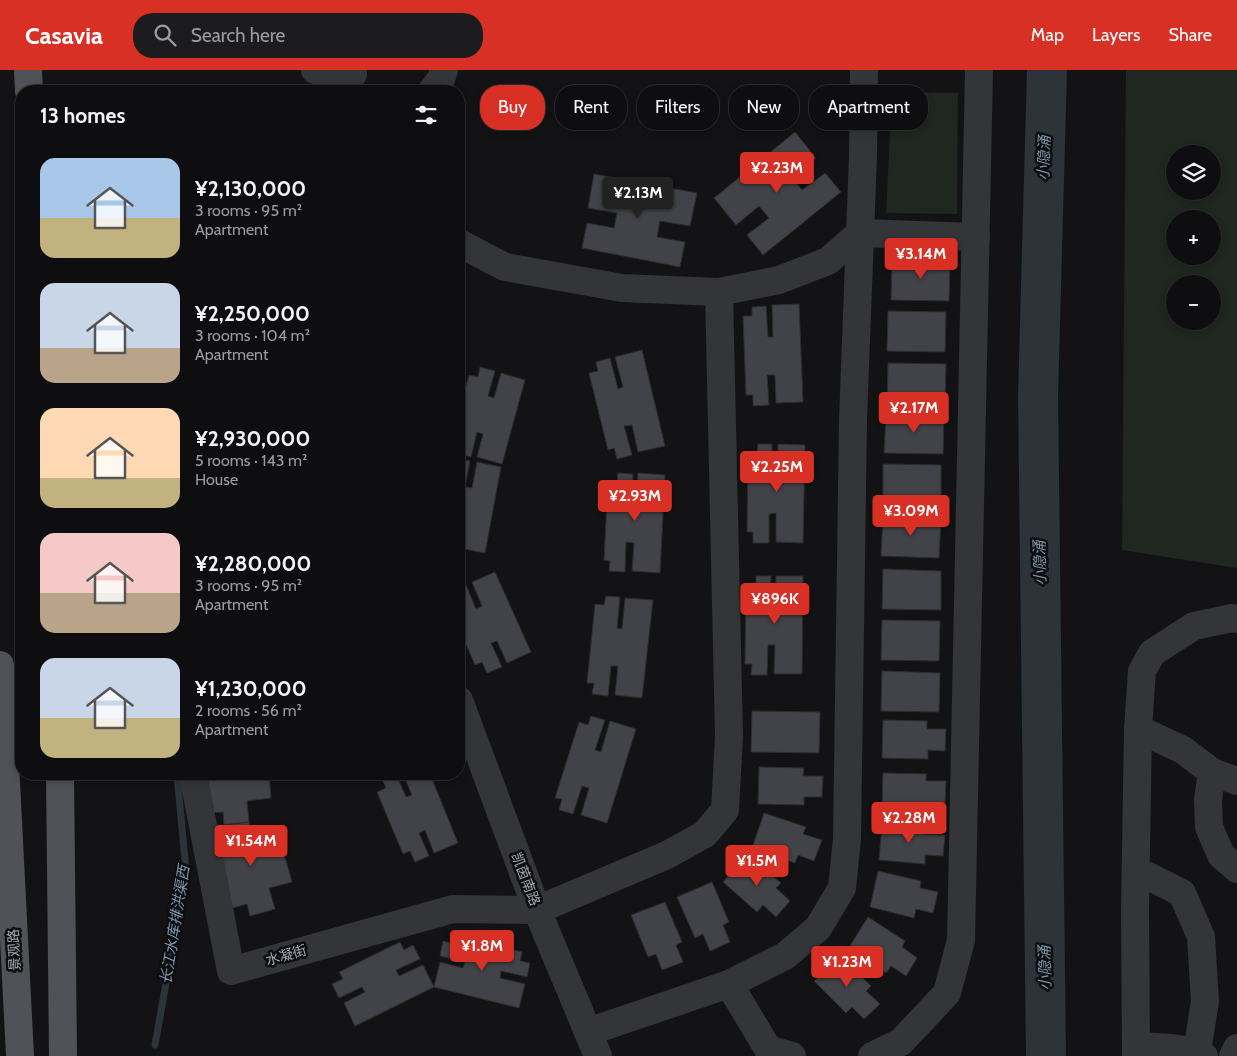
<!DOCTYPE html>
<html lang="en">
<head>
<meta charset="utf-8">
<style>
  :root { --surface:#0e0e10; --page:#1c1c1e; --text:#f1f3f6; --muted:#9b9c9f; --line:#2e2e30; --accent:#d93025 }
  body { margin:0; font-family:Cabin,"Noto Sans SC",sans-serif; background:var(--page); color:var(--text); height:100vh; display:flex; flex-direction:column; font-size:19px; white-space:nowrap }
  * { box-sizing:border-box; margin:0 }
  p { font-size:16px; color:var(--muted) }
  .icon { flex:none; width:28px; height:28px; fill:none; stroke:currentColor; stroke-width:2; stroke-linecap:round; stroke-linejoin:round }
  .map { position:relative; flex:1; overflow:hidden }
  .panel { position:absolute; left:15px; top:15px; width:450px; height:695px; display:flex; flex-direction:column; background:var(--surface); border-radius:20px; box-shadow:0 2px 8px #0003,0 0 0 1px var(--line) }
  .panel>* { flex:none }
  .top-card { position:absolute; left:480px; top:15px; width:475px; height:45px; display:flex; gap:10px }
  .controls { position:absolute; left:1166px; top:75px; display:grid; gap:10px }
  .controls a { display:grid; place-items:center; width:55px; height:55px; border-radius:50%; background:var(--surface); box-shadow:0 2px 8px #0003,0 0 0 1px var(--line); font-size:25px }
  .price { position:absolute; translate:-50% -42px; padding:0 11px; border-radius:5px; background:var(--accent); color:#fff; font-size:16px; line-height:32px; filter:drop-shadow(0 1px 2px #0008) }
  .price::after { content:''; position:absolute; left:50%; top:30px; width:15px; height:11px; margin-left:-8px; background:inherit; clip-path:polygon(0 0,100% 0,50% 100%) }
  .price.selected { background:#222; color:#fff }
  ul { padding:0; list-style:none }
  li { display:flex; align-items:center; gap:15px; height:125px; padding:0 25px }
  li span { display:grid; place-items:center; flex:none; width:140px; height:100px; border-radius:15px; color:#555 }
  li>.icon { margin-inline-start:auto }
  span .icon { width:60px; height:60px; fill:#fffc; stroke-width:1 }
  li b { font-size:21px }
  h2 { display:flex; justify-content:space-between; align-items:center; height:60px; padding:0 25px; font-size:21px }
  .pill { padding:0 18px; border-radius:20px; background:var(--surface); box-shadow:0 2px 8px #0003,0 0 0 1px var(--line); font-size:18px; line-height:45px }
  .pill.selected { background:var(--accent); color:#fff }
  header { display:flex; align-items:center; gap:30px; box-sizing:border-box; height:70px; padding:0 25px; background:var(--accent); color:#fff }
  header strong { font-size:24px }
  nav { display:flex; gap:28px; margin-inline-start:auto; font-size:18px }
  .search { width:350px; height:45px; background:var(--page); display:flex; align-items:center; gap:12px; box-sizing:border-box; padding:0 18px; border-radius:20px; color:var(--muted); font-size:19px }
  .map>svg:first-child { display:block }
  .green { fill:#1f2720; fill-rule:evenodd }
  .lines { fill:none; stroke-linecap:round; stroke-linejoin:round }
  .stream { stroke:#2c343a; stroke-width:7 }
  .river { stroke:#2c343a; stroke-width:40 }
  .building { fill:#424348; stroke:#2d2d31 }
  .minor { stroke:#343539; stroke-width:28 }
  .major { stroke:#505258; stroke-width:28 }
  .labels { text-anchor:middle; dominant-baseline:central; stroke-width:5; stroke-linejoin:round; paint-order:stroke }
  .street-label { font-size:14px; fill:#a5aab5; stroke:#0e0e10 }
  .water-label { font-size:15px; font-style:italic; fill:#7d98af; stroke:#0e0e10 }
</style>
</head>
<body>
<header>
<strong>Casavia</strong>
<div class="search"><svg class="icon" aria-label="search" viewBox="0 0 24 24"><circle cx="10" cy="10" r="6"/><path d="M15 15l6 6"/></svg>Search here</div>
<nav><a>Map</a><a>Layers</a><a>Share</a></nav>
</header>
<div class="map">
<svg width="1237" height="986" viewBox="0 0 1237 986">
  <rect width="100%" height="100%" fill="#131315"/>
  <g class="green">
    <path d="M1126,0H1237V498L1122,480ZM1175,84H1212V121H1175ZM1175,149H1212V186H1175ZM1175,214H1212V251H1175Z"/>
    <polygon points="892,22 958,23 957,144 886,143"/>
  </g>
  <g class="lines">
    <polyline class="stream" points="155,975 186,801 177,704"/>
    <polyline class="river" points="1046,986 1038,326 1047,0"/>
  </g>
  <g class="building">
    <polygon points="795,62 816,88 792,108 802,120 825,103 841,122 763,185 747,165 769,148 759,136 736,155 714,128"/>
    <polygon points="594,104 697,123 690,156 660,151 657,167 685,172 680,197 582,178 587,153 614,158 617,143 588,138"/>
    <polygon points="892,190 950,191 949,231 891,230"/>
    <polygon points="799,234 803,332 776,333 775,305 767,305 769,335 753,336 753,325 746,325 743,246 752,246 752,237 766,236 768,267 773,267 772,235"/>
    <polygon points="888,241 946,242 945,282 887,281"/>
    <polygon points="642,280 665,376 638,382 632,355 624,356 632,385 617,389 614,378 608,380 589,303 598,301 596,292 610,288 618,319 623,317 615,287"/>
    <polygon points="888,293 946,294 945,334 887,333"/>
    <polygon points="480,297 495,301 488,326 494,328 501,303 525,310 502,394 477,387 483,364 477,362 471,387 459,384 459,341 469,305 478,307"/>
    <polygon points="886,344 944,345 943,384 884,383"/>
    <polygon points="758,374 772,374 772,405 777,406 778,374 805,375 803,473 776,472 776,443 769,444 769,473 753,473 753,462 747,462 748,383 757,383"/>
    <polygon points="459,389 470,391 465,417 472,418 477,392 501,397 485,483 459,478 464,455 459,454"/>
    <polygon points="883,394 941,395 941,435 883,434"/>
    <polygon points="618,403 633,404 631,435 636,435 638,403 665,405 660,503 632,501 634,473 626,472 625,502 609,501 610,491 604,490 608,412 617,412"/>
    <polygon points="883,446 941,449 939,488 881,486"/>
    <polygon points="883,499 941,501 941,540 882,539"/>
    <polygon points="495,502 531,582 507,593 497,571 491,573 502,597 487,603 482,592 475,595 459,558 459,518 466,515 476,539 482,536 472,512"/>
    <polygon points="756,506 771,506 770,538 775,537 776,506 803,506 802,604 774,604 775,575 768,575 767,605 751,605 752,594 745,594 746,515 756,515"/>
    <polygon points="606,526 620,527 617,558 622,559 625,528 653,530 642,628 615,625 618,596 611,596 608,626 592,624 594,613 587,613 595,534 604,535"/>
    <polygon points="882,550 940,551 939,591 881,590"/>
    <polygon points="882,601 940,603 939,642 881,641"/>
    <polygon points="752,641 820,642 819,683 751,682"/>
    <polygon points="591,646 605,650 595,680 601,682 610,651 636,659 607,753 581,745 589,718 582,716 573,744 559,740 562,729 555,728 579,652 588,655"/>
    <polygon points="883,650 927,651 927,659 946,659 945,681 928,680 928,689 882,688"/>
    <polygon points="759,697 804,698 803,706 823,706 822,727 804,727 804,735 758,734"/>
    <polygon points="883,703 926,704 926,711 946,711 945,733 927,733 927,741 882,740"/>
    <polygon points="204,704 269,704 271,728 247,731 249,752 224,755 223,742 207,743"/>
    <polygon points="396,704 406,727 412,725 403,704 430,704 458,773 434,783 425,760 419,763 429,786 415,792 410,781 403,784 377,722 386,718 382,709"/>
    <polygon points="764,743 806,757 803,764 822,770 814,791 798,785 795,793 752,778"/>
    <polygon points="249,752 253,770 278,763 292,812 269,818 275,839 250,846 247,834 232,838 213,773 227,769 224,755"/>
    <polygon points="882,754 926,757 925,764 945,765 943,786 925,785 925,794 879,790"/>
    <polygon points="748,784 781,813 776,818 790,831 776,847 763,835 757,842 723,812"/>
    <polygon points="878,801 921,811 920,818 938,822 933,843 916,839 914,848 870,837"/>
    <polygon points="712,812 729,852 723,855 730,872 710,881 703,864 695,868 677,827"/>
    <polygon points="665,832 682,872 676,875 683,892 662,900 656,884 648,887 631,845"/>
    <polygon points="868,847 905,871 902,877 917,888 906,906 891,896 886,903 848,879"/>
    <polygon points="457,866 522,882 520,891 530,893 527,907 501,901 500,908 525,914 519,938 434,917 440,892 463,898 465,892 440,886 443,871 455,874"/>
    <polygon points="400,872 404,880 413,875 420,889 396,900 399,906 423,895 434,917 355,956 344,933 365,922 362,917 339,928 332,914 343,909 339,902"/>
    <polygon points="840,885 871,916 866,921 880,934 864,949 852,937 846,943 814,911"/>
  </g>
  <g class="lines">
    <g class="minor">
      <polyline points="315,0 353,4"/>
      <polyline points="432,21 441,9 444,0"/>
      <polyline points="459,173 505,197 622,218 719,222 779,210 828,191 860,163 976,167"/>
      <polyline points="459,630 537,840 598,986"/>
      <polyline points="1138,659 1183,680 1212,702 1208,730 1209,757 1221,785 1237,799"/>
      <polyline points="1212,702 1237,711"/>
      <polyline points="193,704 231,901 453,839 537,840 667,785 705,764 725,740 729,666 719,222"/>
      <polyline points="1136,800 1182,823 1201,867 1205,931 1197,982"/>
      <polyline points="729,914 785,886 818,858 842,818 847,769 853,350 863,85 864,0"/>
      <polyline points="588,962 729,914 768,979 792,986"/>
      <path d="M1136,976C1155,977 1187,977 1204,986"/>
      <polyline points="872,986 901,972 947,923 961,870 979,0"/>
      <polyline points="1136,986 1135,840 1138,659 1142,601 1152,583 1194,556 1232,548 1237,549"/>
      <polyline points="1233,986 1237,978"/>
    </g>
    <g class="major">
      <polyline points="28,0 29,21"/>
      <polyline points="0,595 20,986"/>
      <polyline points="60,704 63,986"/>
    </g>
  </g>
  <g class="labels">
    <g class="street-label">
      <text transform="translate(526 809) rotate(69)">凯茵南路</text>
      <text transform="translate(14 880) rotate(-93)">景观路</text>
      <text transform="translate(286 885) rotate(-16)">水凝街</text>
    </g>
    <g class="water-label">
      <text transform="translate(1044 88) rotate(-88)">小隐涌</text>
      <text transform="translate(1040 493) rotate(-91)">小隐涌</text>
      <text transform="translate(175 855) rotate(-81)">长江水库排洪渠西</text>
      <text transform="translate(1045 898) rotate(-91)">小隐涌</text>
    </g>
  </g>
</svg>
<div class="controls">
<a><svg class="icon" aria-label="layers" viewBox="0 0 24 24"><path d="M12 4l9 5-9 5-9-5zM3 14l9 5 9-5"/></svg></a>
<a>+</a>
<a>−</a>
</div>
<b class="price" style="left:777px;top:124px">¥2.23M</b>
<b class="price selected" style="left:638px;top:149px">¥2.13M</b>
<b class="price" style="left:921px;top:210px">¥3.14M</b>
<b class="price" style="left:914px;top:364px">¥2.17M</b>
<b class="price" style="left:777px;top:423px">¥2.25M</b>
<b class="price" style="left:635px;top:452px">¥2.93M</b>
<b class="price" style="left:911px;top:467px">¥3.09M</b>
<b class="price" style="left:775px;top:555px">¥896K</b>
<b class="price" style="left:909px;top:774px">¥2.28M</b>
<b class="price" style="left:251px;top:797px">¥1.54M</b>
<b class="price" style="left:757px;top:817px">¥1.5M</b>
<b class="price" style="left:482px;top:902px">¥1.8M</b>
<b class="price" style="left:847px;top:918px">¥1.23M</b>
<div class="top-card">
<a class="pill selected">Buy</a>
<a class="pill">Rent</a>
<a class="pill">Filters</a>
<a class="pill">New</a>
<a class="pill">Apartment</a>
</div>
<section class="panel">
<h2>13 homes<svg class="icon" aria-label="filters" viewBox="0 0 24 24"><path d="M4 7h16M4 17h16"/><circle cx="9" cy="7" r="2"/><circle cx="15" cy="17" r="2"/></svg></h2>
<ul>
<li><span style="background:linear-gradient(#a9c7e8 60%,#c2b280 0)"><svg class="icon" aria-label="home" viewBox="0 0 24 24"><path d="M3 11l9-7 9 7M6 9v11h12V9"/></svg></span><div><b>¥2,130,000</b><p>3 rooms · 95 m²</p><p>Apartment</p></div></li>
<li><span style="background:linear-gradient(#c9d6e8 65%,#b9a48a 0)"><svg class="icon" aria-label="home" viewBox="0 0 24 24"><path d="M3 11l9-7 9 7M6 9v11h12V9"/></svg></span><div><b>¥2,250,000</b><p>3 rooms · 104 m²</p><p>Apartment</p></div></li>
<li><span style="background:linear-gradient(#ffd9b3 70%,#c2b280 0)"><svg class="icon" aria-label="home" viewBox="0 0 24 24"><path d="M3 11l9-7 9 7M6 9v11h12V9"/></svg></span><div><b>¥2,930,000</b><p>5 rooms · 143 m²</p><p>House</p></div></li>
<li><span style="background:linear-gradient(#f6c9c9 60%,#b9a48a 0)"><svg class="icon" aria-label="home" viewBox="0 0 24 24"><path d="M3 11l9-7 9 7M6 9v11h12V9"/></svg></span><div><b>¥2,280,000</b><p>3 rooms · 95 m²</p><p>Apartment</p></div></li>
<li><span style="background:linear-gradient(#c9d6e8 60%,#c2b280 0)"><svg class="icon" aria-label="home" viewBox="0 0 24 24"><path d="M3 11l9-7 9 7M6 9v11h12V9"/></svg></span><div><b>¥1,230,000</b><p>2 rooms · 56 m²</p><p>Apartment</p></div></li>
</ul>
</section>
</div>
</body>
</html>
